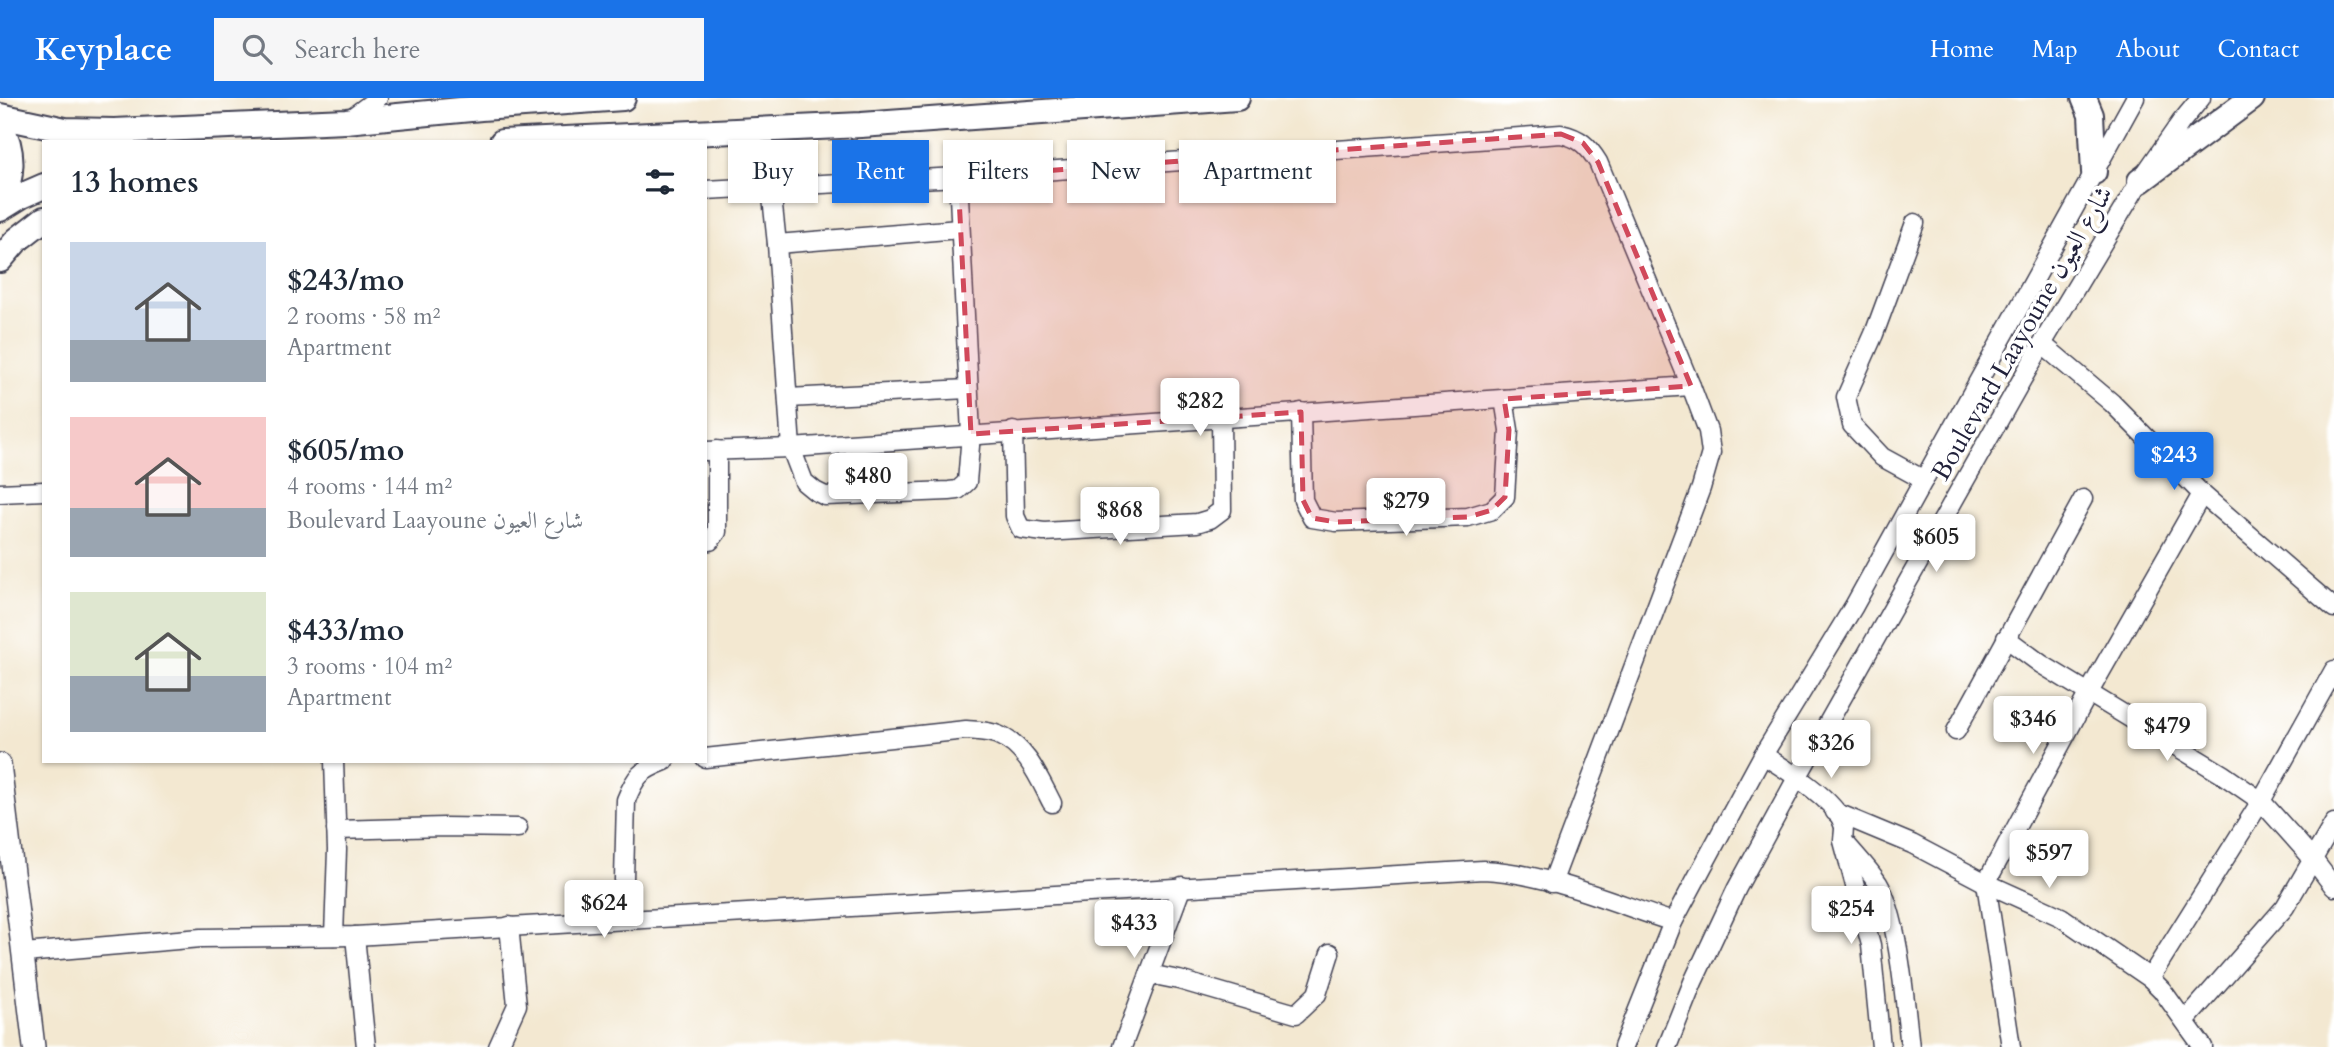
<!DOCTYPE html>
<html lang="en">
<head>
<meta charset="utf-8">
<style>
  :root { --surface:#fff; --page:#f6f6f7; --text:#1f2937; --muted:#747a83; --accent:#1a73e8 }
  body { margin:0; font-family:Cardo,Amiri,serif; background:var(--page); color:var(--text); height:100vh; display:flex; flex-direction:column; font-size:26px; white-space:nowrap }
  * { box-sizing:border-box; margin:0 }
  p { font-size:23px; color:var(--muted) }
  .icon { flex:none; width:38px; height:38px; fill:none; stroke:currentColor; stroke-width:2; stroke-linecap:round; stroke-linejoin:round }
  .map { position:relative; flex:1; overflow:hidden }
  .sheet { position:absolute; left:42px; top:42px; width:665px; height:623px; display:flex; flex-direction:column; background:var(--surface); border-radius:0px; box-shadow:0 2px 5px #0004 }
  .sheet>* { flex:none }
  .hud { position:absolute; left:728px; top:42px; width:665px; height:63px; display:flex; gap:14px }
  .price { position:absolute; translate:-50% -60px; padding:0 16px; border-radius:7px; background:#fff; color:#222; font-size:23px; line-height:46px; filter:drop-shadow(0 2px 4px #0008) }
  .price::after { content:''; position:absolute; left:50%; top:42px; width:21px; height:16px; margin-left:-10px; background:inherit; clip-path:polygon(0 0,100% 0,50% 100%) }
  .price.active { background:var(--accent); color:#fff }
  ul { padding:0; list-style:none }
  li { display:flex; align-items:center; gap:21px; height:175px; padding:0 28px }
  li span { display:grid; place-items:center; flex:none; width:196px; height:140px; border-radius:0px; color:#555 }
  li>.icon { margin-inline-start:auto }
  span .icon { width:84px; height:84px; fill:#fffc; stroke-width:1 }
  li b { font-size:30px }
  h2 { display:flex; justify-content:space-between; align-items:center; height:84px; padding:0 28px; font-size:30px }
  .chip { padding:0 24px; border-radius:0px; background:var(--surface); box-shadow:0 2px 5px #0004; font-size:24px; line-height:63px }
  .chip.active { background:var(--accent); color:#fff }
  header { display:flex; align-items:center; gap:42px; box-sizing:border-box; height:98px; padding:0 35px; background:var(--accent); color:#fff }
  header strong { font-size:33px }
  nav { display:flex; gap:38px; margin-inline-start:auto; font-size:24px }
  .search { width:490px; height:63px; background:var(--page); display:flex; align-items:center; gap:18px; box-sizing:border-box; padding:0 24px; border-radius:0px; color:var(--muted); font-size:26px }
  .map>svg:first-child { display:block }
  .lines { fill:none; stroke-linecap:round; stroke-linejoin:round }
  .minor-casing { stroke:#414052; stroke-width:21 }
  .major-casing { stroke:#414052; stroke-width:24 }
  .highway-casing { stroke:#414052; stroke-width:28 }
  .minor { stroke:#fff; stroke-width:18 }
  .major { stroke:#fff; stroke-width:21 }
  .highway { stroke:#fff; stroke-width:24 }
  .marked { fill:#d1495b; fill-opacity:0.2; stroke:#d1495b; stroke-width:5; stroke-dasharray:14 9; stroke-linejoin:round }
  .labels { text-anchor:middle; dominant-baseline:central; stroke-width:7; stroke-linejoin:round; paint-order:stroke }
  .street-label { font-size:26px; fill:#22223b; stroke:#fff }
</style>
</head>
<body>
<header>
<strong>Keyplace</strong>
<div class="search"><svg class="icon" aria-label="search" viewBox="0 0 24 24"><circle cx="10" cy="10" r="6"/><path d="M15 15l6 6"/></svg>Search here</div>
<nav><a>Home</a><a>Map</a><a>About</a><a>Contact</a></nav>
</header>
<div class="map">
<svg width="2334" height="949" viewBox="0 0 2334 949">
  <rect width="100%" height="100%" fill="#fff"/>
  <filter id="ink" filterUnits="userSpaceOnUse"><feTurbulence type="fractalNoise" baseFrequency=".0143" numOctaves="2"/><feDisplacementMap in="SourceGraphic" scale="14" xChannelSelector="R" yChannelSelector="G"/><feConvolveMatrix kernelMatrix="1 2 1 2 8 2 1 2 1" color-interpolation-filters="sRGB"/></filter>
  <filter id="wash" filterUnits="userSpaceOnUse"><feTurbulence type="fractalNoise" baseFrequency=".00686" numOctaves="4" result="noise"/><feDisplacementMap in="SourceGraphic" scale="28" xChannelSelector="R" yChannelSelector="G"/><feGaussianBlur stdDeviation="1.57" result="paint"/><feColorMatrix in="noise" values="0 0 0 0 0 0 0 0 0 0 0 0 0 0 0 0 0 1.4 0 .05"/><feComposite in="paint" operator="in"/></filter>
  <g filter="url(#wash)">
    <rect width="100%" height="100%" fill="#f3e8d1"/>
  </g>
  <g filter="url(#ink)">
    <g class="lines">
      <g class="minor-casing">
        <g id="minor">
          <polyline points="347,23 378,0"/>
          <polyline points="771,90 777,146 791,350 804,384 815,393 825,398 949,393 958,392 967,384 971,336 958,79"/>
          <path d="M705,92L958,79L1561,36C1580,40 1588,48 1598,64L1691,288L1708,333L1711,355L1701,390L1552,785"/>
          <polyline points="1915,125 1874,236 1846,299 1852,327 1882,359 1924,382"/>
          <polyline points="777,146 959,131"/>
          <polyline points="2042,246 2112,305 2202,396 2334,510"/>
          <polyline points="788,300 968,291"/>
          <polyline points="1301,314 1303,402 1312,420 1336,424 1468,419 1492,412 1505,399 1509,332 1504,301"/>
          <polyline points="1013,333 1015,418 1021,431 1044,434 1197,425 1210,421 1222,412 1221,320"/>
          <polyline points="705,353 791,350 1691,288"/>
          <polyline points="0,395 44,393"/>
          <polyline points="705,444 710,443 717,434 717,352"/>
          <polyline points="2006,540 2041,566 2222,676 2261,703 2312,760 2334,789"/>
          <polyline points="1956,633 2083,401"/>
          <path d="M1763,657C1784,670 1836,702 1843,726C1845,730 1843,738 1843,743L1871,847L1881,949"/>
          <path d="M705,660L966,632C976,633 989,633 998,637C1026,648 1039,680 1052,705"/>
          <polyline points="1835,714 1912,746 1986,785 2061,819 2150,880 2162,892 2203,949"/>
          <polyline points="336,732 444,729 518,730"/>
          <path d="M1847,747C1857,759 1869,771 1878,785C1899,820 1905,906 1910,949"/>
          <path d="M623,821L626,702C636,677 640,673 665,663"/>
          <polyline points="334,838 337,752 334,663"/>
          <polyline points="355,838 366,949"/>
          <path d="M24,855L201,840L355,838L1483,772C1543,774 1614,805 1673,824"/>
          <polyline points="1149,876 1179,882 1296,916 1317,896 1330,855"/>
          <polyline points="2150,880 2261,703 2334,572"/>
          <polyline points="2185,923 2285,809 2334,725"/>
          <polyline points="498,949 517,907 509,828"/>
          <polyline points="1122,949 1182,788"/>
          <polyline points="1623,949 1673,824 1703,768 1763,657 1854,508 2135,0"/>
          <polyline points="1667,949 1693,884 1737,790 1798,678 2042,246 2140,83 2181,24 2201,0"/>
          <polyline points="2011,949 1986,785 2088,596 2202,396"/>
        </g>
      </g>
      <g class="major-casing">
        <polyline id="major" points="0,666 34,949"/>
      </g>
      <g class="highway-casing">
        <g id="highway">
          <polyline points="2084,0 2091,17 2094,74"/>
          <polyline points="0,18 65,32 114,33 346,23 481,10 623,0"/>
          <path d="M0,27C15,52 13,81 0,107"/>
          <polyline points="502,44 861,27 1237,0"/>
          <polyline points="2140,83 2252,0"/>
          <polyline points="0,111 21,98 44,88"/>
          <polyline points="0,162 17,142 44,121"/>
        </g>
      </g>
      <use href="#minor" class="minor"/>
      <use href="#major" class="major"/>
      <use href="#highway" class="highway"/>
    </g>
  </g>
  <path class="marked" d="M1561,36L1583,45L1598,64L1691,288L1504,301L1509,332L1505,399L1492,412L1468,419L1336,424L1312,420L1303,402L1301,314L971,336L958,79Z"/>
  <g class="labels">
    <g class="street-label">
      <text transform="translate(2022 235) rotate(-60)">Boulevard Laayoune شارع العيون</text>
    </g>
  </g>
</svg>
<b class="price" style="left:1200px;top:340px">$282</b>
<b class="price active" style="left:2174px;top:394px">$243</b>
<b class="price" style="left:868px;top:415px">$480</b>
<b class="price" style="left:1406px;top:440px">$279</b>
<b class="price" style="left:1120px;top:449px">$868</b>
<b class="price" style="left:1936px;top:476px">$605</b>
<b class="price" style="left:2033px;top:658px">$346</b>
<b class="price" style="left:2167px;top:665px">$479</b>
<b class="price" style="left:1831px;top:682px">$326</b>
<b class="price" style="left:2049px;top:792px">$597</b>
<b class="price" style="left:604px;top:842px">$624</b>
<b class="price" style="left:1851px;top:848px">$254</b>
<b class="price" style="left:1134px;top:862px">$433</b>
<div class="hud">
<a class="chip">Buy</a>
<a class="chip active">Rent</a>
<a class="chip">Filters</a>
<a class="chip">New</a>
<a class="chip">Apartment</a>
</div>
<section class="sheet">
<h2>13 homes<svg class="icon" aria-label="filters" viewBox="0 0 24 24"><path d="M4 7h16M4 17h16"/><circle cx="9" cy="7" r="2"/><circle cx="15" cy="17" r="2"/></svg></h2>
<ul>
<li><span style="background:linear-gradient(#c9d6e8 70%,#9aa5b1 0)"><svg class="icon" aria-label="home" viewBox="0 0 24 24"><path d="M3 11l9-7 9 7M6 9v11h12V9"/></svg></span><div><b>$243/mo</b><p>2 rooms · 58 m²</p><p>Apartment</p></div></li>
<li><span style="background:linear-gradient(#f6c9c9 65%,#9aa5b1 0)"><svg class="icon" aria-label="home" viewBox="0 0 24 24"><path d="M3 11l9-7 9 7M6 9v11h12V9"/></svg></span><div><b>$605/mo</b><p>4 rooms · 144 m²</p><p>Boulevard Laayoune شارع العيون</p></div></li>
<li><span style="background:linear-gradient(#dfe7d0 60%,#9aa5b1 0)"><svg class="icon" aria-label="home" viewBox="0 0 24 24"><path d="M3 11l9-7 9 7M6 9v11h12V9"/></svg></span><div><b>$433/mo</b><p>3 rooms · 104 m²</p><p>Apartment</p></div></li>
</ul>
</section>
</div>
</body>
</html>
